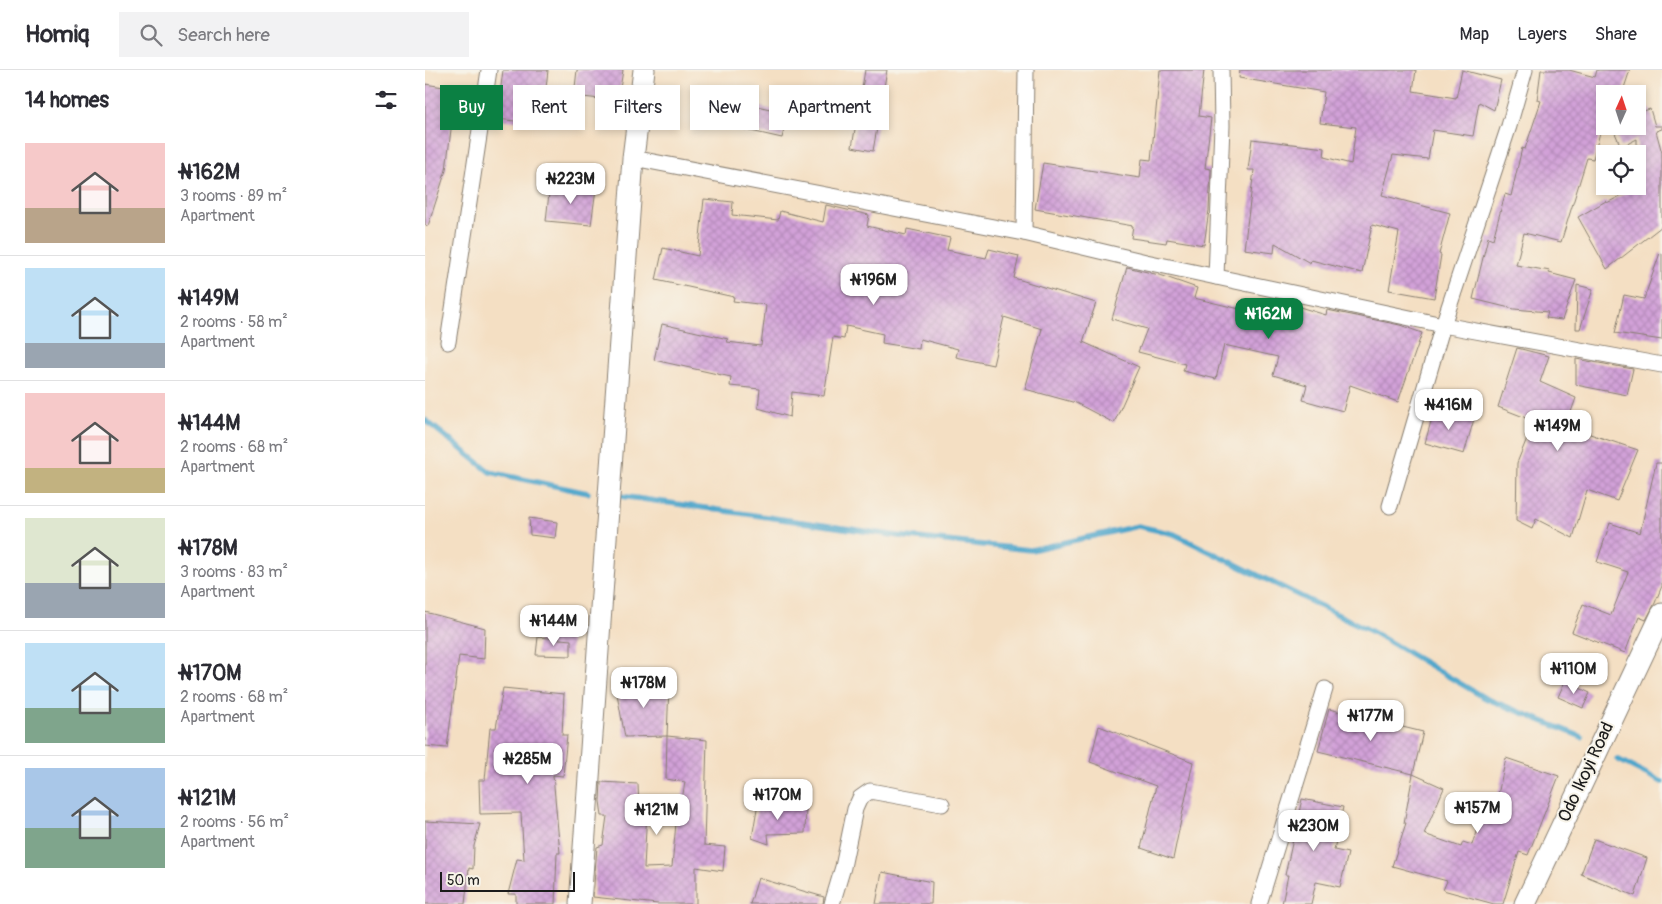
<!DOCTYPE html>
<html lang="en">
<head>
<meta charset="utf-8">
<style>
  :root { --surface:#fff; --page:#f2f2f3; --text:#2b2b33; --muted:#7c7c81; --line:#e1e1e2; --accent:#0b8043 }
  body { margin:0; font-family:Pangolin,sans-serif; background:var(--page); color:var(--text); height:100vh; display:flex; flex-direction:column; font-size:19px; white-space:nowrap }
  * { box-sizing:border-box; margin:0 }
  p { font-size:16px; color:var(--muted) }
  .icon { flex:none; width:28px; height:28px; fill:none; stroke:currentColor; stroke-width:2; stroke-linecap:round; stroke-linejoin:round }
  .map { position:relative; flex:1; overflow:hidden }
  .panel { display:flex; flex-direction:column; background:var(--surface); width:425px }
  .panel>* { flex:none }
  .hud { position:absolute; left:15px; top:15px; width:475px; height:45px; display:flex; gap:10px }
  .needle { width:32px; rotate:3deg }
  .tools { position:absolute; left:1171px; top:15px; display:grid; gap:10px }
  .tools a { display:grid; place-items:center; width:50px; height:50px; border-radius:0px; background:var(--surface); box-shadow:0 2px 8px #0003; font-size:25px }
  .scale { position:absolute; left:15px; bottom:12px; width:135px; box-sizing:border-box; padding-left:5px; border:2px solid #1c1c1c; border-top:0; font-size:14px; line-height:18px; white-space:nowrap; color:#1c1c1c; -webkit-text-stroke:4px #f7f3e8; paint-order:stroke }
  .price { position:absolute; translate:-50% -42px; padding:0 11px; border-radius:10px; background:#fff; color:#222; font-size:16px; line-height:32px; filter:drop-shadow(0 1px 2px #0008) }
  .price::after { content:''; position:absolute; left:50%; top:30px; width:15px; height:11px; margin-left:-8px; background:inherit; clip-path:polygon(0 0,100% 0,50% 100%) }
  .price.on { background:var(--accent); color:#fff }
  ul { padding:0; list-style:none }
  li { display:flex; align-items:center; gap:15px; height:125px; padding:0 25px }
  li+li { border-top:1px solid var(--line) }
  li span { display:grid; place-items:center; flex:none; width:140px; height:100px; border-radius:0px; color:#555 }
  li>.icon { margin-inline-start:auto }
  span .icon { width:60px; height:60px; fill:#fffc; stroke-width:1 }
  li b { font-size:21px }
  h2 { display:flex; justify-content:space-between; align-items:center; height:60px; padding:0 25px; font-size:21px }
  .pill { padding:0 18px; border-radius:0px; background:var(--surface); box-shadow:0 2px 8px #0003; font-size:18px; line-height:45px }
  .pill.on { background:var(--accent); color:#fff }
  header { display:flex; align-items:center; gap:30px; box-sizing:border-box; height:70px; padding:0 25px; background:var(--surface); border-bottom:1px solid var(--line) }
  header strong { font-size:24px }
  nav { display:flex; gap:28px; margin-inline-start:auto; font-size:18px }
  .search { width:350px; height:45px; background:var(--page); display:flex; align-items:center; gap:12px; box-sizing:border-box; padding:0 18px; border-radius:0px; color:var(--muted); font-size:19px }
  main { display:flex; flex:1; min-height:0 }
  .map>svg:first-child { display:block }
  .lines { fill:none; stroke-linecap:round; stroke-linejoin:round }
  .stream { stroke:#4fa6cb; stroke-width:5.5 }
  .building { fill:url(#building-cross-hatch) }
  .street-casing { stroke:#887e70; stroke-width:17 }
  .secondary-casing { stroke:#887e70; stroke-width:23 }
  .street { stroke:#fff; stroke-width:15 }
  .secondary { stroke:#fff; stroke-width:21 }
  .labels { text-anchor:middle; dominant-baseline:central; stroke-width:4; stroke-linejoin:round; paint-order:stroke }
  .street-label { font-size:18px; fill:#1c1c1c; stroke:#f7f3e8 }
</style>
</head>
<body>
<header>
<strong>Homiq</strong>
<div class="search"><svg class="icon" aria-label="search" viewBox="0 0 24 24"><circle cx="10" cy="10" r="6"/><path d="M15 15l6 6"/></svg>Search here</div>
<nav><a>Map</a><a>Layers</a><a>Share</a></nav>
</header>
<main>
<section class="panel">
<h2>14 homes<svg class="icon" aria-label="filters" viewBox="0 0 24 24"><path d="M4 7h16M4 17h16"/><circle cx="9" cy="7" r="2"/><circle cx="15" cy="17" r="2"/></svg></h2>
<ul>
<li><span style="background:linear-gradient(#f6c9c9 65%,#b9a48a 0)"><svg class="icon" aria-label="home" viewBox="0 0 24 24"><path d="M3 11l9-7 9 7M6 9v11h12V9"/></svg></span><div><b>₦162M</b><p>3 rooms · 89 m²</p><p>Apartment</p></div></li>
<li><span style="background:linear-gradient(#bfe0f5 75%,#9aa5b1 0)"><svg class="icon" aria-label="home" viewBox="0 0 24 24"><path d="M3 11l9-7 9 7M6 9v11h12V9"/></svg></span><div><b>₦149M</b><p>2 rooms · 58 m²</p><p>Apartment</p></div></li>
<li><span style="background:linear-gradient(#f6c9c9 75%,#c2b280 0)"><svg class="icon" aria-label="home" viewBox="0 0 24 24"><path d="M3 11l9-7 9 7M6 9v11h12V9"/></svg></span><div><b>₦144M</b><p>2 rooms · 68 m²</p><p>Apartment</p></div></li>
<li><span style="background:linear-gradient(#dfe7d0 65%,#9aa5b1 0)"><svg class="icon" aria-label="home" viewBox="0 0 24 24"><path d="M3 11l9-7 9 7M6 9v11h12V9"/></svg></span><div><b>₦178M</b><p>3 rooms · 83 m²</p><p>Apartment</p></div></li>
<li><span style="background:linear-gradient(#bfe0f5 65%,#7fa58c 0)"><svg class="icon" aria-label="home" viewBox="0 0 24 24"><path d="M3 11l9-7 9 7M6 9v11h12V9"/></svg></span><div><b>₦170M</b><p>2 rooms · 68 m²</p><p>Apartment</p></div></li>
<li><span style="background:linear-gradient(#a9c7e8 60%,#7fa58c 0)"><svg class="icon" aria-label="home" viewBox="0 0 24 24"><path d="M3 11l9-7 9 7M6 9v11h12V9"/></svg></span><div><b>₦121M</b><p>2 rooms · 56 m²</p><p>Apartment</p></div></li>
</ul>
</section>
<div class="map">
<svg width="1237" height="834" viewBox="0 0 1237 834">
  <defs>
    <pattern id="building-cross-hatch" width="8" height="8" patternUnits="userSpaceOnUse" patternTransform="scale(1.25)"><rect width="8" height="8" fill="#d2a1d8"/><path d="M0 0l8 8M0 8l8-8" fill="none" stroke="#b48ab9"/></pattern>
  </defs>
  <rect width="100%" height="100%" fill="#f7f3e8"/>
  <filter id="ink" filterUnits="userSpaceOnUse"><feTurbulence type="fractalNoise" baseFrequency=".02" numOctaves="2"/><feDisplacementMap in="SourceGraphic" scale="10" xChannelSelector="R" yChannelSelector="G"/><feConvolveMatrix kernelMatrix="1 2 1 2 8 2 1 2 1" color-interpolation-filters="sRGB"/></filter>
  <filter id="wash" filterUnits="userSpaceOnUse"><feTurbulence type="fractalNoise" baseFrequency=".0096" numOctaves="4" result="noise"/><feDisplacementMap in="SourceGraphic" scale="20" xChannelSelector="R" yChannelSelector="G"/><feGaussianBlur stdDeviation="1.12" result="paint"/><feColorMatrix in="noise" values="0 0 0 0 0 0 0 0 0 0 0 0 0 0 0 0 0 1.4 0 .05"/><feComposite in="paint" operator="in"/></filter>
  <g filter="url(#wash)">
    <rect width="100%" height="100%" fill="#f4dfc3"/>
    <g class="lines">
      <g class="stream">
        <polyline points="0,350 65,402 163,423"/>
        <polyline points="196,426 474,466 606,480 713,456 749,464 946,561 1060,628 1157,667"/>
        <polyline points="1192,689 1237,712"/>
      </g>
    </g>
    <g id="blocks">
      <g class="building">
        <polygon points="78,0 123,0 117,54 72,49"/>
        <polygon points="152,0 198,0 193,31 149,26"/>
        <polygon points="440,0 462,0 448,81 427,77"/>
        <polygon points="735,0 779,0 774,46 786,48 780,98 786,99 784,140 779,175 742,169 741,173 706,168 708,156 610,139 618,93 715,108 717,89 726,90"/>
        <polygon points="815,0 991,0 988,21 1031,28 1037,0 1076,10 1069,40 1054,32 1048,66 1008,60 1003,89 968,85 957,125 1025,143 1014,184 1016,185 1009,228 964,220 974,162 947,155 937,203 886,190 885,193 850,173 849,183 819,179 829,100 823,100 827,69 900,78 899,87 926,94 931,57 895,53 899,22 814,8"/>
        <polygon points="1116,0 1144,0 1170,7 1172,0 1205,0 1197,24 1180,24 1178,51 1168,89 1162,88 1136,172 1099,163 1091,195 1125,201 1124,203 1151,210 1137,250 1121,248 1123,242 1089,239 1048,229 1063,167 1068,169 1080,124 1086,126 1097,78 1100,79 1116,31 1112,30"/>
        <polygon points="0,14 31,19 21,100 3,156 0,155"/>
        <polygon points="274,23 363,43 357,68 268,48"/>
        <polygon points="1225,39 1230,56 1237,56 1237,59 1231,61 1237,83 1237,156 1182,199 1153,147 1181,131 1182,133 1212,117 1212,69 1196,77 1187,56 1212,56 1212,43"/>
        <polygon points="125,114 171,119 166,155 121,151"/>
        <polygon points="279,129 308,132 307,145 353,150 355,141 398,152 401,135 444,145 442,156 481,165 482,159 525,168 522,180 561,188 564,179 594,186 589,208 671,233 658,272 714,297 689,353 651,333 600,319 617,259 579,247 568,295 531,287 533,279 495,269 494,279 457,273 458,264 421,256 419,269 408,267 399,326 367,322 365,347 333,338 335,319 305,316 306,307 229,290 237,254 303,269 302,272 336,276 341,235 308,231 309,227 231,210 238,178 273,186"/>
        <polygon points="1235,183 1237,184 1237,270 1190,263 1199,225 1219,229"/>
        <polygon points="702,197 738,206 772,218 769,228 823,241 824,237 865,247 868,235 901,245 902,240 975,255 997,263 973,332 925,315 918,341 878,330 882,315 848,305 853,287 799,275 791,309 758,301 760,294 713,282 722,259 687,249"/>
        <polygon points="1152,215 1168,219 1155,259 1151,259"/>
        <polygon points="1092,278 1124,286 1115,312 1151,328 1141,356 1213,380 1192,431 1162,420 1148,468 1111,449 1107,459 1091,451 1092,393 1109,351 1073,337"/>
        <polygon points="1151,289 1208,299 1202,325 1151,315"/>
        <polygon points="1010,337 1049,349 1039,384 1000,373"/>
        <polygon points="1231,393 1237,393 1237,516 1230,533 1221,550 1214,547 1200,583 1147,562 1158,534 1186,545 1203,502 1172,492 1185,453 1215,463"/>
        <polygon points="104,448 132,452 130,468 105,465"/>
        <polygon points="0,542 60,558 59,589 34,586 22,678 0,676"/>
        <polygon points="113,567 146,570 146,586 111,585"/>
        <polygon points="1140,611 1165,623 1158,638 1133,627"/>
        <polygon points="190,613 244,616 242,666 200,667"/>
        <polygon points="78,618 139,624 137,665 142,665 138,706 128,705 135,783 132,783 130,834 91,834 91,824 83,824 92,789 99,790 96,743 55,744 54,710 60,710 65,658 71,658"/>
        <polygon points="904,639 998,662 988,704 893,681"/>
        <polygon points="674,656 768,692 748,789 716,778 731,716 665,692"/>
        <polygon points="242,666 282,670 279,775 300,777 298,801 271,797 271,834 233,834 168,827 172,777 178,775 182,746 177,746 175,731 176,712 213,714 214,738 222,739 219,798 247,797 252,742 255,742 260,712 241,709"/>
        <polygon points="1081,688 1134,706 1103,785 1094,782 1078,834 1069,834 1018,820 1022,811 967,796 981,753 979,753 988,704 1019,718 999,764 1036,777 1038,772 1047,775 1062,726 1072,729"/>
        <polygon points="334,727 338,727 339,735 381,736 380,763 343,764 344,774 327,768"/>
        <polygon points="877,729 918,737 909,780 923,783 915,817 891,812 886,834 857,834 863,805 860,805"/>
        <polygon points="0,751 55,754 49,776 48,799 44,798 40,834 0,834"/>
        <polygon points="1169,769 1222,788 1210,826 1156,804"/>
        <polygon points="457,802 507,812 506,834 451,834"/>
        <polygon points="333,808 399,827 398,834 325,834"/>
      </g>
    </g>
  </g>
  <g filter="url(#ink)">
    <use href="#blocks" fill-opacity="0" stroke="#887e70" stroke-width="1"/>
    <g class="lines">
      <g class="street-casing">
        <g id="street">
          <polyline points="208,88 599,163 721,192 1018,255 1237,295"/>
          <polyline points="599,163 601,0"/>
          <polyline points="791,207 797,56 796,0"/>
          <polyline points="23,272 64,0"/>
          <polyline points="965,436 1018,255 1084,56 1100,0"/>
          <polyline points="407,834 418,797 430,739 435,728 445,721 517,734"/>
          <polyline points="834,834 900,619"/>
        </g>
      </g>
      <g class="secondary-casing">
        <g id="secondary">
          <polyline points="155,834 208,88 219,0"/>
          <polyline points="1100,834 1237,544"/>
        </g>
      </g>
      <use href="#street" class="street"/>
      <use href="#secondary" class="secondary"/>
    </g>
  </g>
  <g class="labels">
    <g class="street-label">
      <text transform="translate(1161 702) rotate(-65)">Odo Ikoyi Road</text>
    </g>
  </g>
</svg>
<div class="tools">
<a><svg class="needle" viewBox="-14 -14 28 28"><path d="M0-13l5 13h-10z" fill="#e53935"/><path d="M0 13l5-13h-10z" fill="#7c7c81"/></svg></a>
<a><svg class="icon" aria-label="locate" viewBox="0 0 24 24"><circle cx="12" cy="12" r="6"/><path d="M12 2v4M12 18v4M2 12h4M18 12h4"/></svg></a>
</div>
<div class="scale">50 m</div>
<b class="price" style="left:146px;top:135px">₦223M</b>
<b class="price" style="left:449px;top:236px">₦196M</b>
<b class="price on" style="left:844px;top:270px">₦162M</b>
<b class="price" style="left:1024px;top:361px">₦416M</b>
<b class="price" style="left:1133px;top:382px">₦149M</b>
<b class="price" style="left:129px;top:577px">₦144M</b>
<b class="price" style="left:1149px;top:625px">₦110M</b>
<b class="price" style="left:219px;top:639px">₦178M</b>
<b class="price" style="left:946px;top:672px">₦177M</b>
<b class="price" style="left:103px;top:715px">₦285M</b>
<b class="price" style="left:353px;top:751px">₦170M</b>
<b class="price" style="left:1053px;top:764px">₦157M</b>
<b class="price" style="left:232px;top:766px">₦121M</b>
<b class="price" style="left:889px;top:782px">₦230M</b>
<div class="hud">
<a class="pill on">Buy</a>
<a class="pill">Rent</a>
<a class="pill">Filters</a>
<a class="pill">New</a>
<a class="pill">Apartment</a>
</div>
</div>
</main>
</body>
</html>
